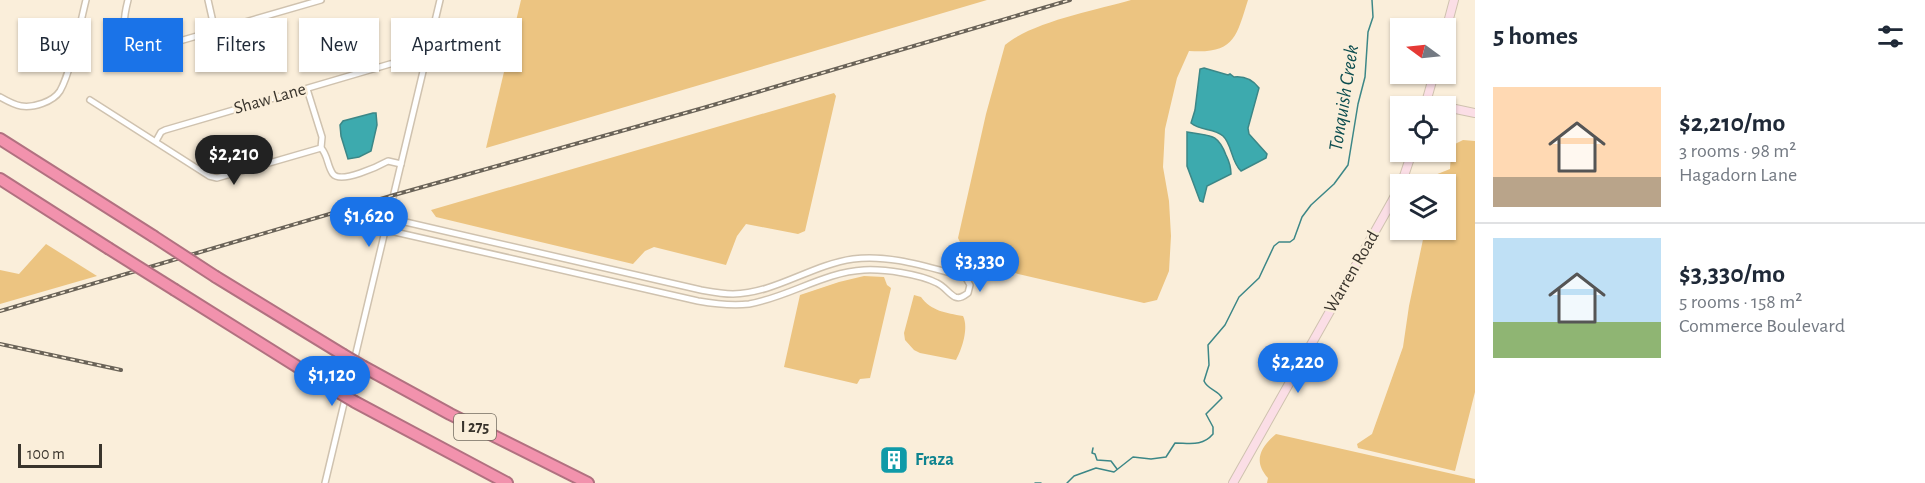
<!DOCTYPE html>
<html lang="en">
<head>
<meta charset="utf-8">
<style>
  :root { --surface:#fff; --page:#f2f2f3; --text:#1f2937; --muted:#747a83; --line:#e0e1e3; --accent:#1a73e8 }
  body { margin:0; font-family:"Alegreya Sans",sans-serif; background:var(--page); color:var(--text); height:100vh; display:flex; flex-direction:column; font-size:22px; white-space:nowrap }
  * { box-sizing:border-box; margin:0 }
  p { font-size:20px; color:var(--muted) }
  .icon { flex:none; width:33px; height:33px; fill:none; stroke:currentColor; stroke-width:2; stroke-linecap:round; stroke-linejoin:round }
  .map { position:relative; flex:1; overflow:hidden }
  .side { display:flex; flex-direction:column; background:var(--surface); width:450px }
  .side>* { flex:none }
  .guide { position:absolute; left:18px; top:18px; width:570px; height:54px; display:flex; gap:12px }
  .needle { width:39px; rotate:285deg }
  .tools { position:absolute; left:1390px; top:18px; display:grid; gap:12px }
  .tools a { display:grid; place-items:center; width:66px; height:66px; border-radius:0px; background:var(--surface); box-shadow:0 2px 4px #0004; font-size:30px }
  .scale { position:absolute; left:18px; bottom:15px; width:84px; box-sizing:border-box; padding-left:6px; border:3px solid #39342c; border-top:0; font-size:16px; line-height:21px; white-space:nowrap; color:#39342c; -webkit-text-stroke:4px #faeeda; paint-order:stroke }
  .price { position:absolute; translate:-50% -51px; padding:0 14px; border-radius:21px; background:var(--accent); color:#fff; font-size:20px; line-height:39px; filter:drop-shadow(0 2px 3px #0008) }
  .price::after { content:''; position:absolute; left:50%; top:36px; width:18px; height:14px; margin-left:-9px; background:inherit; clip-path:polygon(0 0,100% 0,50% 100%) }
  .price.active { background:#222; color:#fff }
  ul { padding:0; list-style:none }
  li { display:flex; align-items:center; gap:18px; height:150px; padding:0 18px }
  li+li { border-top:2px solid var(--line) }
  li span { display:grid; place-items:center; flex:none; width:168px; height:120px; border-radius:0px; color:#555 }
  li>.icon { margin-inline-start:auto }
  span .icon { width:72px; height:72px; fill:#fffc; stroke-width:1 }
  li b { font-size:26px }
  h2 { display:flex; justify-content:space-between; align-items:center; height:72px; padding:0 18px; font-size:26px }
  .tag { padding:0 21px; border-radius:0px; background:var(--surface); box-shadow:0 2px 4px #0004; font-size:21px; line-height:54px }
  .tag.active { background:var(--accent); color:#fff }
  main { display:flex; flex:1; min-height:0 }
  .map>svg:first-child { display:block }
  .green { fill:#ecc481 }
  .water { fill:#3daaae; stroke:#3c8787; stroke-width:1.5 }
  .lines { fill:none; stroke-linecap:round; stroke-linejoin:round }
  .stream { stroke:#3c8787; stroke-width:1.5 }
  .street-casing { stroke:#cfc2af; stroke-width:8 }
  .secondary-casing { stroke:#cfc2af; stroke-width:10 }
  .highway-casing { stroke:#b17180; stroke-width:14 }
  .street { stroke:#fff; stroke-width:5 }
  .secondary { stroke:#fbdee6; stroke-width:8 }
  .highway { stroke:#f292ad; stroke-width:10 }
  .rail-casing { stroke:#6a6358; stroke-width:4 }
  .rail { stroke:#faeeda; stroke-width:1.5; stroke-dasharray:4.5; stroke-linecap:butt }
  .highway-bridge-casing { stroke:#b17180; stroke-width:14; stroke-linecap:butt }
  .highway-bridge { stroke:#f292ad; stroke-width:10 }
  .labels { text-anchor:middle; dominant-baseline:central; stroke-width:5; stroke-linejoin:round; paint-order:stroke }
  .shield { fill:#faeeda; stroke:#736c60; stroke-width:1.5 }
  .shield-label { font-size:16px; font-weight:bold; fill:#39342c }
  .street-label { font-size:18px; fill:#39342c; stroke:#faeeda }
  .culture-label { font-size:18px; font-weight:bold; fill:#0d838f; stroke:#faeeda; text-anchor:start }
  .water-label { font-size:20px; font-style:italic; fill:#0c4d4f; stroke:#faeeda }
</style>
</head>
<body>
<main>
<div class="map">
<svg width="1475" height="483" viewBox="0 0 1475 483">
  <rect width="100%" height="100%" fill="#faeeda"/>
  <g class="green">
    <polygon points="521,0 987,0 486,148"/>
    <path d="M1131,0H1248C1236,38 1234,54 1189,51L1177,78L1165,129L1163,167L1169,201L1171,236L1169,271L1157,300L1144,303L997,269L963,248L958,238L986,114L1005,45C1032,22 1096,10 1131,0Z"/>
    <polygon points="834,93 836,96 805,231 798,234 746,224 737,236 726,265 654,247 645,251 633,264 436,217 431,210"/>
    <polygon points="1463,140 1475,141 1475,392 1455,471 1358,448 1357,444 1372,434 1403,347 1409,306 1425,230 1446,230 1446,184 1431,184 1435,175 1450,169 1451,154 1455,144"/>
    <polygon points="46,244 97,276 0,304 0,270 19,274"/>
    <polygon points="864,276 884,277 887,285 891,288 870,378 860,379 857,384 784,367 800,295 839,282"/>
    <path d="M914,295L921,297C931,311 946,313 963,316C969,328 962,349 956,360L920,353L914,350L905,340L904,333Z"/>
    <path d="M1276,434L1475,479V483H1267L1268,478C1253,462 1260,447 1276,434Z"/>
  </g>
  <g class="water">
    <path d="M1204,68L1228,75L1230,74L1234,77C1244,76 1253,80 1259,88L1248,128L1249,134L1267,154L1266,158L1241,171C1231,162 1232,144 1223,136C1214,128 1200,131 1191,123L1195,110L1200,69Z"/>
    <polygon points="373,113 376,113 377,125 371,151 359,157 348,159 341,136 340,125 343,121"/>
    <path d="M1187,132C1209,136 1217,132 1226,155C1229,161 1231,167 1231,174L1207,186L1203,202L1200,201L1187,166Z"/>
  </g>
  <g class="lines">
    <g class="stream">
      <polyline points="1093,448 1092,453 1095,454 1097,460 1111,461 1117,469"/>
      <polyline points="1035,483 1041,483"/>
      <path d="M1067,483L1074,476L1096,468L1114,472L1133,457L1151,459L1166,457L1175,443C1189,443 1202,447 1213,434V427L1206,414L1222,398C1218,390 1208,390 1204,381L1209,365L1208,345L1225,325L1239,297L1259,278L1274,246L1279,242H1290L1294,239L1302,217L1311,205L1334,184L1348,165L1358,104L1365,77L1368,32L1373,17L1372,0"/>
    </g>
    <g class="street-casing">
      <g id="street">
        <path d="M128,0C122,23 119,49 152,49L321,0"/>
        <polyline points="208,0 215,31"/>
        <path d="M0,97C7,101 14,105 21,106C33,108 53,102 60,91C71,72 80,24 86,0"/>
        <polyline points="90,100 209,176 217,178 321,148 322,137 307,89"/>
        <polyline points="156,141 161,132 165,130 390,64 404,62 425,66"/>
        <path d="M321,148C328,155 327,166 333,174C341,184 379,166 388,161L401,164"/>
        <path d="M386,230L698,301C715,304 732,306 749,304C789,297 824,272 864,270C885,269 919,274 937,283C944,286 949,294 955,297C960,299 964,296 968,293L970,285L966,278L962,276C927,267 889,254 853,259C811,265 776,293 733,294C722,294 712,292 701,290L388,218"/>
        <polyline points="325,483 440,0"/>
      </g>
    </g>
    <g class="secondary-casing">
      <g id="secondary">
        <polyline points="1446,30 1454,0"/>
        <polyline points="1426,102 1445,106"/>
        <polyline points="1425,106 1434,74"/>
        <polyline points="1446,107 1475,113"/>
        <polyline points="1233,483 1391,203 1402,182 1412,152"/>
      </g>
    </g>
    <g class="highway-casing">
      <g id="highway">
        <polyline points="0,139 153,236"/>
        <polyline points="0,179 108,248"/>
        <polyline points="216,277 342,354"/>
        <polyline points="175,290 333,389"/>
        <polyline points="364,367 450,414 588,483"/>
        <polyline points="355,402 507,483"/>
      </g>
    </g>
    <use href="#street" class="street"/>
    <use href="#secondary" class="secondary"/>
    <use href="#highway" class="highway"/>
    <g class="rail-casing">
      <g id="rail">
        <polyline points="0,311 394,195 703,108 1070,0"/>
        <polyline points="0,344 121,370"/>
      </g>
    </g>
    <use href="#rail" class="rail"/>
    <g class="highway-bridge-casing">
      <g id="highway-bridge">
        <polyline points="153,236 216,277"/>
        <polyline points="108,248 175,290"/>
        <polyline points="342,354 364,367"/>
        <polyline points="333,389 355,402"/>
      </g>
    </g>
    <use href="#highway-bridge" class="highway-bridge"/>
  </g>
  <defs>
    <g id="building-square" transform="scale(1.5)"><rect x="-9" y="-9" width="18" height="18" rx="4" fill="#0f9aa8" stroke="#faeeda"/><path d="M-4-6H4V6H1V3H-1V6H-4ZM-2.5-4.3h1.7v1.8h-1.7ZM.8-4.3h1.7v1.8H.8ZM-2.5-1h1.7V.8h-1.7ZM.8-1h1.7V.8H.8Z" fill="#fff"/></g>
  </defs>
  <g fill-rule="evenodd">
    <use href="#building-square" x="894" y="460"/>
  </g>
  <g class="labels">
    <rect class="shield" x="454" y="414" width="42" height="26" rx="4.5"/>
    <g class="shield-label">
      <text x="475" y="427">I 275</text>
    </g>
    <g class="street-label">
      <text transform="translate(270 99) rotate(-16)">Shaw Lane</text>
      <text transform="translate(1352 272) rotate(-60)">Warren Road</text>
    </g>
    <g class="culture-label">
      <text x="915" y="460">Fraza</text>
    </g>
    <g class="water-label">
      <text transform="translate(1344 98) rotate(-81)">Tonquish Creek</text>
    </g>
  </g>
</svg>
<div class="tools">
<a><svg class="needle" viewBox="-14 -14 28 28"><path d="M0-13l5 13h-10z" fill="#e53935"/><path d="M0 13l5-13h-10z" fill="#747a83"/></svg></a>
<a><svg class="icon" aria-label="locate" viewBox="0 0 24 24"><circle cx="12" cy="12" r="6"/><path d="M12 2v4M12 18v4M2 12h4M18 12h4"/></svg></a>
<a><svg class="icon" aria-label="layers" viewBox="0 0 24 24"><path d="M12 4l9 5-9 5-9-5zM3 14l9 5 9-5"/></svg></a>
</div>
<div class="scale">100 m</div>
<b class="price active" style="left:234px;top:186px">$2,210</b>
<b class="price" style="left:369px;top:248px">$1,620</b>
<b class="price" style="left:980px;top:293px">$3,330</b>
<b class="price" style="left:1298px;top:394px">$2,220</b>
<b class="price" style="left:332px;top:407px">$1,120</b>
<div class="guide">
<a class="tag">Buy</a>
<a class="tag active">Rent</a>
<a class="tag">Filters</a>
<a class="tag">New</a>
<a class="tag">Apartment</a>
</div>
</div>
<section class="side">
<h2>5 homes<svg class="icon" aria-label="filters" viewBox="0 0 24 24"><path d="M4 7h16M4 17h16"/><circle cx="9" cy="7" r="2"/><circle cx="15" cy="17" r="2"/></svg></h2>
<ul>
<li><span style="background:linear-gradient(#ffd9b3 75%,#b9a48a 0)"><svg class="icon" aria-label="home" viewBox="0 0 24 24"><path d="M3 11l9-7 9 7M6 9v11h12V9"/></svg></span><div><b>$2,210/mo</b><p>3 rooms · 98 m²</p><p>Hagadorn Lane</p></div></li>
<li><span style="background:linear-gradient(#bfe0f5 70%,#8fb573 0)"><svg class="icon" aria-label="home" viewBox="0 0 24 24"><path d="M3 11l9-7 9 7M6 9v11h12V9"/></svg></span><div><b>$3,330/mo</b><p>5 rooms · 158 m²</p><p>Commerce Boulevard</p></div></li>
</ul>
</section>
</main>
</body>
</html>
